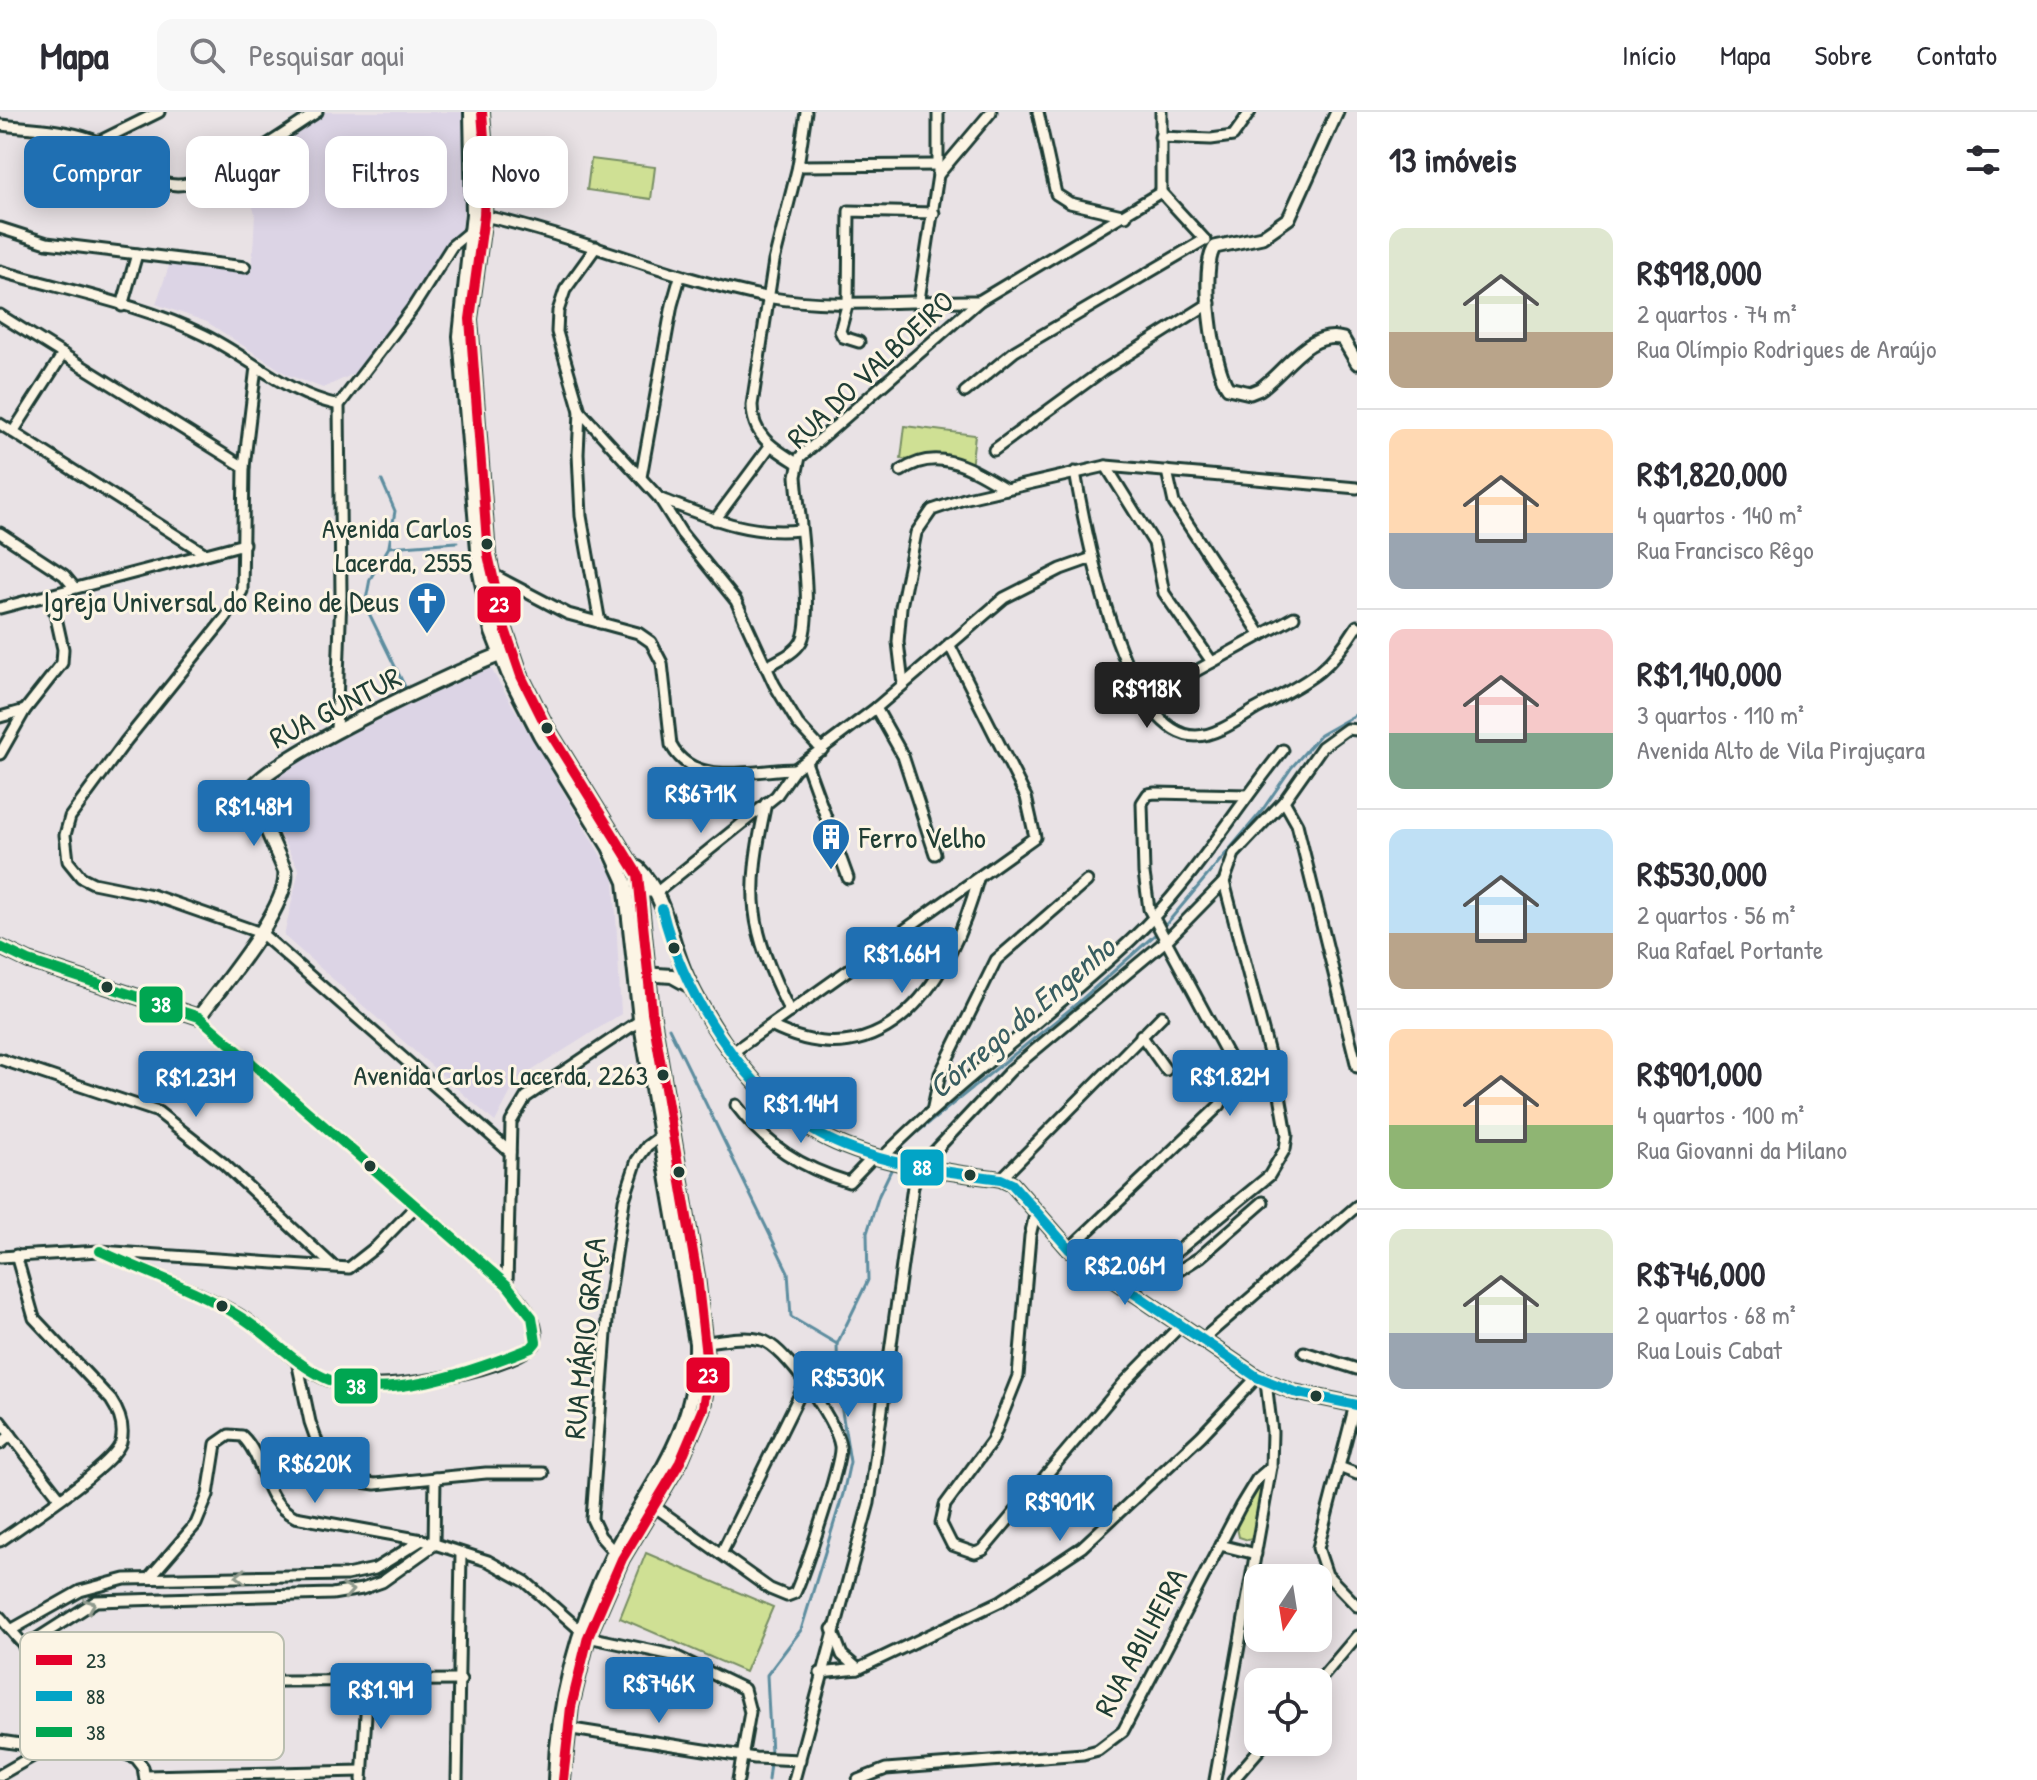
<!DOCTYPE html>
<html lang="pt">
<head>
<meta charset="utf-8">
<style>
  :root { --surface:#fff; --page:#f7f7f7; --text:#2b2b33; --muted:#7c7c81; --line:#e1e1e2; --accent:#1f6fb2 }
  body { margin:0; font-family:"Patrick Hand",sans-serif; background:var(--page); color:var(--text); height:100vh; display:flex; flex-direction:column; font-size:30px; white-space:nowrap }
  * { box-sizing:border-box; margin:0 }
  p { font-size:26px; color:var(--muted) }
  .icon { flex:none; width:44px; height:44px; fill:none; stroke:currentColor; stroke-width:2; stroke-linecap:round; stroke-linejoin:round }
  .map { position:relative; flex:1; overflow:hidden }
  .side { display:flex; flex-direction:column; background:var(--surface); width:680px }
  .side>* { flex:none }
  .guide { position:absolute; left:24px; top:24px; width:760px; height:72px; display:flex; gap:16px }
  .needle { width:52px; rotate:192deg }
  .buttons { position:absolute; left:1244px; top:1452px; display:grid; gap:16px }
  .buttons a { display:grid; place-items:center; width:88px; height:88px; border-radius:16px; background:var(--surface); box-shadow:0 4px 20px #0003; font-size:40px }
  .price { position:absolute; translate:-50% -68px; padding:0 18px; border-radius:8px; background:var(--accent); color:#fff; font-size:26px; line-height:52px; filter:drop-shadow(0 2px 4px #0008) }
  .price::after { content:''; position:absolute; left:50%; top:48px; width:24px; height:18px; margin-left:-12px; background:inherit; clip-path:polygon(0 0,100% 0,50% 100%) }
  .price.selected { background:#222; color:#fff }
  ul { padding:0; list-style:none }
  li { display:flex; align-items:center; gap:24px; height:200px; padding:0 32px }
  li+li { border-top:2px solid var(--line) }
  li span { display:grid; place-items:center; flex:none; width:224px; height:160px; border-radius:16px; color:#555 }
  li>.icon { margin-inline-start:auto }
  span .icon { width:96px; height:96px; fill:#fffc; stroke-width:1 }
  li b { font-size:34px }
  h2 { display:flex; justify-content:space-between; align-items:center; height:96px; padding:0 32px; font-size:34px }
  .pill { padding:0 28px; border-radius:16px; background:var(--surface); box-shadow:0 4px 20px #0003; font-size:28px; line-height:72px }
  .pill.selected { background:var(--accent); color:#fff }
  header { display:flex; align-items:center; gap:48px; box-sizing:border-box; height:112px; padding:0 40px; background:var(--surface); border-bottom:2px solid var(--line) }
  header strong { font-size:38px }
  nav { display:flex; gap:44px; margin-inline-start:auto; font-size:28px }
  .search { width:560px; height:72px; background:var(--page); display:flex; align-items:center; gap:20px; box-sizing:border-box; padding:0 28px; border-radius:16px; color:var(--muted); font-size:30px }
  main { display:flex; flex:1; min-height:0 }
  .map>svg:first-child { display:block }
  .built { fill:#dcd4e5 }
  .green { fill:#cfe094; stroke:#778e64; stroke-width:2 }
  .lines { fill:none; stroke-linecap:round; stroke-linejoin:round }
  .stream { stroke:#5d8d9f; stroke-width:3 }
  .minor-casing { stroke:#1f3d34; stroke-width:15 }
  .tertiary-casing { stroke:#1f3d34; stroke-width:17 }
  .secondary-casing { stroke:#1f3d34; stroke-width:18 }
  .minor { stroke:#fcf5e5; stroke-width:9 }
  .tertiary { stroke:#fcf5e5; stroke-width:11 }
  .secondary { stroke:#fcf5e5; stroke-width:12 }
  .bus-1-casing { stroke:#fcf5e5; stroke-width:16 }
  .bus-2-casing { stroke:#fcf5e5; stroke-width:16 }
  .bus-3-casing { stroke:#fcf5e5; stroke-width:16 }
  .bus-1 { stroke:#e4002b; stroke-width:10 }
  .bus-2 { stroke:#02a4c6; stroke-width:10 }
  .bus-3 { stroke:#00a651; stroke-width:10 }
  .oneway { stroke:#8e998c }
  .bus-dot { fill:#1f3d34; stroke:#fcf5e5; stroke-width:3 }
  .labels { text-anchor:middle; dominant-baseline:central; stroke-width:6; stroke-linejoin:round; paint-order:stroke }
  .bus-label { font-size:28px; fill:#1f3d34; stroke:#fcf5e5; text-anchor:end }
  .street-label { font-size:30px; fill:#1f3d34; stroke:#fcf5e5 }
  .poi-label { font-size:30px; fill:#1f3d34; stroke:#fcf5e5; text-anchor:end }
  .water-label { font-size:32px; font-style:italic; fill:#395e61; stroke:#fcf5e5 }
  .key { fill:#fcf5e5; stroke:#babeb0; stroke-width:2 }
  .key-label { font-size:22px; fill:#1f3d34 }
  .line-badge { stroke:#fcf5e5; stroke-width:3 }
  .badge-label { font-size:22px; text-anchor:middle; font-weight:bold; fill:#fff }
</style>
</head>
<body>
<header>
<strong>Mapa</strong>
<div class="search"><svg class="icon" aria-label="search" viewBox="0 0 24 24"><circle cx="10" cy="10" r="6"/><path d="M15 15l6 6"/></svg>Pesquisar aqui</div>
<nav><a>Início</a><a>Mapa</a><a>Sobre</a><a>Contato</a></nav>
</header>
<main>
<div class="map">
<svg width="1357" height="1668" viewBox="0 0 1357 1668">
  <rect width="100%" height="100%" fill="#e9e2e5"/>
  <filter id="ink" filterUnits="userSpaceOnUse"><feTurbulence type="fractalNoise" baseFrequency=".0125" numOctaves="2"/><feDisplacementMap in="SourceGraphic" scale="16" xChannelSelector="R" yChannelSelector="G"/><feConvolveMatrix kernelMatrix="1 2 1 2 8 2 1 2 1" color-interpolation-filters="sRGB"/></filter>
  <g filter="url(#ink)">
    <g class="built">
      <polygon points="322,0 463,0 466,73 462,120 360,259 323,276 288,263 207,210 156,192 170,151 252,161 255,101 237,54"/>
      <polygon points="490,555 614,766 621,902 517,968 495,1010 284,824 299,758 263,692 262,673 288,650"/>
    </g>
    <g class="green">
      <polygon points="591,47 655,55 651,87 587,78"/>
      <polygon points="905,314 975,323 971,356 901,347"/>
      <polygon points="1263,1364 1256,1426 1248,1428 1239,1425 1236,1411"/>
      <polygon points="646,1441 773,1495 745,1560 620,1506"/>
    </g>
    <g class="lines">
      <g class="stream">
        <polyline points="382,369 395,399 389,434"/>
        <polyline points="405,575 365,493 370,467 389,435 457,430"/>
        <polyline points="1163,816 1261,700 1292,655 1320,623 1357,602"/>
        <polyline points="669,916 788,1160 791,1205 837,1232"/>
        <polyline points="897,1045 904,1031 1073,895 1157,821"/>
        <polyline points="768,1668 771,1642 767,1563 801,1518 843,1382 850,1350 838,1274 837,1232 868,1168 867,1121 879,1083 894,1052"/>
      </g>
      <g class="minor-casing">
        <g id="minor">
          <polyline points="1038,0 1056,82 1070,91 1126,104"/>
          <polyline points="1161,0 1161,80 1206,129"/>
          <path d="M0,13C29,16 64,17 91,27C121,38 142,72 177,73C210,74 288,19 317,0"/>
          <polyline points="1160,25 1211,27 1233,24 1250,0"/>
          <polyline points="98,30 159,0"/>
          <polyline points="798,54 938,53"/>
          <polyline points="938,63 991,0"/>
          <path d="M480,103C578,124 668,166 766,185C835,197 910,188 979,189"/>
          <polyline points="0,116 47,131 245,155"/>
          <polyline points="596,135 565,178 558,199 557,220 580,299 578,342 581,404 600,511"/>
          <path d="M0,159C65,178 144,193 204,223C251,246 286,282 339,293"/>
          <polyline points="919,188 938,63 938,0"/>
          <polyline points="122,194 137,142"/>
          <polyline points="0,203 244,355"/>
          <polyline points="859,230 843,225 840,219 848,190 849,99 934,101"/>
          <polyline points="256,255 244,355 242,479 226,505 126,629 70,705 65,723 68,749 81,765 93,771 152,783 261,821 510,1040"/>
          <polyline points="965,280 1015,239 1204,128"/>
          <polyline points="580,299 660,387 682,422 736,489 774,572 798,612 822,638"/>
          <polyline points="0,312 204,441"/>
          <polyline points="13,320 63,242"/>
          <polyline points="994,338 1102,259 1210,191"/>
          <path d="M797,351C773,336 752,324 752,293L774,149L798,54L806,0"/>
          <polyline points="1106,354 1154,431 1164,481 1212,550"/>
          <path d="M901,359C938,333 972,357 1006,377"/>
          <polyline points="1167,359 1174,391 1261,523"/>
          <path d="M1075,360C1085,417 1123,624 1196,624C1216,624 1239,607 1256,597C1305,570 1326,564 1357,514"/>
          <polyline points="641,365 672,193 680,165"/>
          <path d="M661,387C708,405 748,424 800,418"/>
          <polyline points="715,408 770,334"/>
          <polyline points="0,421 64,463 74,475"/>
          <path d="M490,461L568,502L638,521L651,530L662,551L671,633C694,677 754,657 795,657"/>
          <polyline points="0,496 244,432"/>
          <path d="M766,555C778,548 794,542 801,530C815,508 798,395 796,364L800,345L979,189L1161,80"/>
          <polyline points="1187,564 1294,505"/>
          <polyline points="903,572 898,530 901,495 916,421 932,398 967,386 1106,354 1357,376"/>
          <polyline points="876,596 903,644 935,742"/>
          <polyline points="0,605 25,598"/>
          <polyline points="336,619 341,483 339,293 412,197 452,134 475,115"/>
          <polyline points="0,642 25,598 62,551 63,537 51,483"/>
          <polyline points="806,650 848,766"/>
          <polyline points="1284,689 1297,712 1357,955"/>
          <path d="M766,691C746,784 748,814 790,900"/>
          <polyline points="634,780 657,780 776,684 795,657 876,596 1004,486 1061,457 1092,446"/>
          <path d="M771,914C887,972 952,865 978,767"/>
          <polyline points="1141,923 1166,958"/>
          <polyline points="733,940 1035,725 1026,685 949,532"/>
          <polyline points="0,947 158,1000 224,1052 333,1154"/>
          <path d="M736,993C766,1033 801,1056 849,1070L875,1043"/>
          <polyline points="933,995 940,962 996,848 1087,769"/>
          <path d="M883,1045C961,967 1051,903 1131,828C1191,772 1232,701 1283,638"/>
          <polyline points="1001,1067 1162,904"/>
          <polyline points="1036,1098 1030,1124 1018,1264 992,1329 945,1393 941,1411 952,1433 975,1441 983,1438 1123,1272 1181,1213"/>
          <polyline points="1069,1137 1220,993 1231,967 1228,944 1149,797 1144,761 1142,691 1148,682 1155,681 1248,683"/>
          <path d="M100,1139C145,1160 196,1177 239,1203C270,1222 294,1254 328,1268C369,1284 505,1261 535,1232C541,1208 521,1190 507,1173L199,905"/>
          <polyline points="0,1145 100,1139 349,1156 377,1134 415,1095"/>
          <polyline points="1175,1161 1200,1145 1263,1090"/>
          <polyline points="507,1173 511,1010 526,985 642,907"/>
          <polyline points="1131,1177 1269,1064 1285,1037 1287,1023 1280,983 1224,770"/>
          <polyline points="1203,1227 1357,1094"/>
          <polyline points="1304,1240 1357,1257"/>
          <polyline points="297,1249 310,1310 322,1344 330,1356 348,1368 375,1372 486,1361 543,1361"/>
          <polyline points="1355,1293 1318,1436 1327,1463 1357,1494"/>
          <polyline points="0,1309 60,1386"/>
          <polyline points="0,1332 11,1323"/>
          <polyline points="1339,1355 1357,1362"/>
          <path d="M651,1392L770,1477L787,1484L795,1481C804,1461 842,1351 840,1334C837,1311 784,1233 761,1228C743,1223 718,1229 699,1231"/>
          <path d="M0,1429C24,1412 114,1354 121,1330C125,1314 119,1300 111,1288L34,1206L16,1143"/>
          <polyline points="1220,1433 1256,1442"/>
          <polyline points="616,1442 600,1424 592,1407 608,1195 624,1088 637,1048 647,1034 671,1016"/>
          <polyline points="721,1442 805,1272"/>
          <path d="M151,1464L196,1412L208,1383L216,1332L229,1323L242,1324C267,1348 260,1388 295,1405L422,1428L488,1449L526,1470L588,1525L673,1543L744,1577L750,1600L738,1668"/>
          <path d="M0,1505C33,1545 49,1565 103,1570L461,1568"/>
          <polyline points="832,1517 842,1543 858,1557 1001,1489 1082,1435 1201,1324 1257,1265"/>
          <polyline points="11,1518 80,1479 125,1467 346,1463 375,1457 422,1428"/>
          <polyline points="24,1535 96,1489 332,1482 362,1477 382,1470 434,1433 435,1366"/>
          <polyline points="820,1561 858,1557"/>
          <polyline points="1318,1570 1357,1524"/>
          <polyline points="566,1616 755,1646 800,1648"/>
          <polyline points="0,1629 47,1636 113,1637 136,1646 143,1655 145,1668"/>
          <polyline points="0,1663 45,1637"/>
          <polyline points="146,1664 362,1659"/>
          <polyline points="362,1668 368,1569"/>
          <polyline points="457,1668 461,1441"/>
          <polyline points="794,1668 869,1391 913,1074 919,1056 1011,958 1168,827 1224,770 1234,742 1284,689 1322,635 1347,617 1357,618"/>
          <polyline points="858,1668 886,1657 1083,1642 1098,1638 1123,1619 1240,1395 1257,1367 1271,1355"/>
          <polyline points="1215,1668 1271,1355 1272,1320 1266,1270"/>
          <polyline points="1233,1668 1266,1630"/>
        </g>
      </g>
      <g class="tertiary-casing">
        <path id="tertiary" d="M1337,0L1289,106L1262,125L1215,135C1199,154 1213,257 1228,276L1250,281L1260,277C1285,260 1309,217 1343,227L1357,251"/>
      </g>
      <g class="secondary-casing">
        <g id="secondary">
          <path d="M471,0L473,102L460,224L480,461L492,520L508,561L540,623L609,735L625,770L640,907L696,1231C698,1323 651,1368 612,1444C577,1515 557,1589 555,1668"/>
          <polyline points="482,0 486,52 484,104 470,207 488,443 505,517 521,564 546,614 638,763 652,900 697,1164 708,1262 703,1296 680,1350 622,1447 588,1525 571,1595 563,1668"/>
          <path d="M638,756C667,785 670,830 687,866C715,925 761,990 819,1022C873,1052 941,1059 1001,1067L1012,1072L1069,1137L1257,1265L1294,1280L1357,1293"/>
          <path d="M0,835L29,849L199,905C220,876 291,793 285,759L250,679C267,646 462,556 505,541"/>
          <polyline points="643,862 672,864 690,874"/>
        </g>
      </g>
      <use href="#minor" class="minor"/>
      <use href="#tertiary" class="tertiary"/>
      <use href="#secondary" class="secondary"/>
      <g class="bus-1-casing">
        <polyline id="bus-1" points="482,0 486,52 484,104 470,207 488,443 505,517 521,564 546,614 638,763 652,900 697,1164 708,1262 703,1296 680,1350 622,1447 588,1525 571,1595 563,1668"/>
      </g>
      <g class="bus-2-casing">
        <path id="bus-2" d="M662,797C682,879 744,980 819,1022C873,1052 941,1059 1001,1067L1012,1072L1069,1137L1257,1265L1294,1280L1357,1293"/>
      </g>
      <g class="bus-3-casing">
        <path id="bus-3" d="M0,835L29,849L199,905L507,1173L532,1205L536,1230L531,1236C476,1258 380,1294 323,1265C292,1250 269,1222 239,1204C196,1177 145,1160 100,1139"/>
      </g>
      <use href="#bus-1" class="bus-1"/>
      <use href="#bus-2" class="bus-2"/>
      <use href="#bus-3" class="bus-3"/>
    </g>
    <defs><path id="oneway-chevron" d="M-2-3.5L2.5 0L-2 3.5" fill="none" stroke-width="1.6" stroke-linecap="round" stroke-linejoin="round" transform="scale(2)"/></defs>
    <g class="oneway">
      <use href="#oneway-chevron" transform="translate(241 1464) rotate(-180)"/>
      <use href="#oneway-chevron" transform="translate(348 1479) rotate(-9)"/>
      <use href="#oneway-chevron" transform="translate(90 1493) rotate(-22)"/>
    </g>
  </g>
  <defs>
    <g id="church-pin" transform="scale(2)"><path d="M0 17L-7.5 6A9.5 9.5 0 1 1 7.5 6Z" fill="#1f6fb2" stroke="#fcf5e5"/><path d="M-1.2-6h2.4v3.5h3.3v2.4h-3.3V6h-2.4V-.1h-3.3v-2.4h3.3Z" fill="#fff"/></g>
    <g id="building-pin" transform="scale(2)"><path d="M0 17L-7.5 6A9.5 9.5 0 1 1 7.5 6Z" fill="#1f6fb2" stroke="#fcf5e5"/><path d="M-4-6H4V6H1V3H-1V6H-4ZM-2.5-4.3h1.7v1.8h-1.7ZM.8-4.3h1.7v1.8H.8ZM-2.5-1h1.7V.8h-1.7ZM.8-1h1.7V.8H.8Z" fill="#fff"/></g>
  </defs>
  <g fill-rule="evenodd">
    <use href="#church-pin" x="427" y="489"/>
    <use href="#building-pin" x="831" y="725"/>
  </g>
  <g class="bus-dot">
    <circle cx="487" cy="432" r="7"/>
    <circle cx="547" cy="616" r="7"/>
    <circle cx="674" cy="836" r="7"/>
    <circle cx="107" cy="875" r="7"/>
    <circle cx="663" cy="963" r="7"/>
    <circle cx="370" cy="1054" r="7"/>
    <circle cx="679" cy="1060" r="7"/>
    <circle cx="970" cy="1063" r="7"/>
    <circle cx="222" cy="1194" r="7"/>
    <circle cx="1316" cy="1284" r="7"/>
  </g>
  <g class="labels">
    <g class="bus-label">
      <text x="472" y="416">Avenida Carlos<tspan x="472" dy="34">Lacerda, 2555</tspan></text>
      <text x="648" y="963">Avenida Carlos Lacerda, 2263</text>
    </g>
    <g class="street-label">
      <text transform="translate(870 257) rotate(-43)">RUA DO VALBOEIRO</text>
      <text transform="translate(335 595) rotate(-27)">RUA GUNTUR</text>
      <text transform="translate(584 1226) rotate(-84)">RUA MÁRIO GRAÇA</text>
      <text transform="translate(1140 1530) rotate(-62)">RUA ABILHEIRA</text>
    </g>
    <g class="poi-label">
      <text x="399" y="489">Igreja Universal do Reino de Deus</text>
      <text x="859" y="725" text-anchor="start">Ferro Velho</text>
    </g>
    <g class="water-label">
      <text transform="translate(1021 905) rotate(-40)">Córrego do Engenho</text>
    </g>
  </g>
  <rect x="20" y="1520" width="264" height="128" rx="12" class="key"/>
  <rect x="36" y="1543" width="36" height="10" fill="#e4002b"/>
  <rect x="36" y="1579" width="36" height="10" fill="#02a4c6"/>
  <rect x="36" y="1615" width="36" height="10" fill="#00a651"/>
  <g class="key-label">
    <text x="86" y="1556">23</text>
    <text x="86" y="1592">88</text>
    <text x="86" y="1628">38</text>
  </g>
  <g class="line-badge">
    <rect x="476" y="473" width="46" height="39" rx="8" fill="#e4002b"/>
    <rect x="138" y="873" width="46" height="39" rx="8" fill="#00a651"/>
    <rect x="899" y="1036" width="46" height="39" rx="8" fill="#02a4c6"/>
    <rect x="685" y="1244" width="46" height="38" rx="8" fill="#e4002b"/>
    <rect x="333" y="1255" width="46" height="38" rx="8" fill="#00a651"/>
  </g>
  <g class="badge-label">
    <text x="499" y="500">23</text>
    <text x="161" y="900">38</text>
    <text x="922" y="1063">88</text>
    <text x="708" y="1271">23</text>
    <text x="356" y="1282">38</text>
  </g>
</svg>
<div class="buttons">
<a><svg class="needle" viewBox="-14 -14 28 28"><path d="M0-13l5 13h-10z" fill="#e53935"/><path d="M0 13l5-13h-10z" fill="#7c7c81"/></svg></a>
<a><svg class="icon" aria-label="locate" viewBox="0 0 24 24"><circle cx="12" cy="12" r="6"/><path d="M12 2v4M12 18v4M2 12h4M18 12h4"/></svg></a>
</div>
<b class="price selected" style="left:1147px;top:618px">R$918K</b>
<b class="price" style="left:701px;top:723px">R$671K</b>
<b class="price" style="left:254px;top:736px">R$1.48M</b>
<b class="price" style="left:902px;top:883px">R$1.66M</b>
<b class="price" style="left:1230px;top:1006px">R$1.82M</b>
<b class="price" style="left:196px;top:1007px">R$1.23M</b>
<b class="price" style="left:801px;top:1033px">R$1.14M</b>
<b class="price" style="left:1125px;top:1195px">R$2.06M</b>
<b class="price" style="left:848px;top:1307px">R$530K</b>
<b class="price" style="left:315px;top:1393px">R$620K</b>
<b class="price" style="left:1060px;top:1431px">R$901K</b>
<b class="price" style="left:659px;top:1613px">R$746K</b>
<b class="price" style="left:381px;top:1619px">R$1.9M</b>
<div class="guide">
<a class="pill selected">Comprar</a>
<a class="pill">Alugar</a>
<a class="pill">Filtros</a>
<a class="pill">Novo</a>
</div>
</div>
<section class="side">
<h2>13 imóveis<svg class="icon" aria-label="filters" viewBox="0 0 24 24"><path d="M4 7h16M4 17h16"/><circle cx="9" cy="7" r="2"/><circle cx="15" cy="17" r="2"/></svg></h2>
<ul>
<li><span style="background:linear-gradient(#dfe7d0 65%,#b9a48a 0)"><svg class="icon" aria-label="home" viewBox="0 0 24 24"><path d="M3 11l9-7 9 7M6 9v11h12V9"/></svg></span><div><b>R$918,000</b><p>2 quartos · 74 m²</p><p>Rua Olímpio Rodrigues de Araújo</p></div></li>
<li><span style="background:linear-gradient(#ffd9b3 65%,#9aa5b1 0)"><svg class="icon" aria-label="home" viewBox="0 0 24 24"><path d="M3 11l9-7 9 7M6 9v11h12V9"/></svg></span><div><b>R$1,820,000</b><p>4 quartos · 140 m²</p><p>Rua Francisco Rêgo</p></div></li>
<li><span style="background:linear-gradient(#f6c9c9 65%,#7fa58c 0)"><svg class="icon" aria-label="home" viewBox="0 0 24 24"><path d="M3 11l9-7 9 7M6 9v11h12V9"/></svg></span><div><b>R$1,140,000</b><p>3 quartos · 110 m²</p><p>Avenida Alto de Vila Pirajuçara</p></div></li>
<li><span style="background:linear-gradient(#bfe0f5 65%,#b9a48a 0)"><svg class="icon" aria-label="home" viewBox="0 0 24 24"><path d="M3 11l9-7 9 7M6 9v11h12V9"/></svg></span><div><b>R$530,000</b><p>2 quartos · 56 m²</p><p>Rua Rafael Portante</p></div></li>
<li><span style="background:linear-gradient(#ffd9b3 60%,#8fb573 0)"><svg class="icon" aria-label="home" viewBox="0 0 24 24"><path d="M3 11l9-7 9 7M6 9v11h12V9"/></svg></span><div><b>R$901,000</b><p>4 quartos · 100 m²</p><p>Rua Giovanni da Milano</p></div></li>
<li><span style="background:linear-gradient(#dfe7d0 65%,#9aa5b1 0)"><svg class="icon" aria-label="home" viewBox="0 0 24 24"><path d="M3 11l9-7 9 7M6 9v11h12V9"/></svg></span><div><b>R$746,000</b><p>2 quartos · 68 m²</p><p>Rua Louis Cabat</p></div></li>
</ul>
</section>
</main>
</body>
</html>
